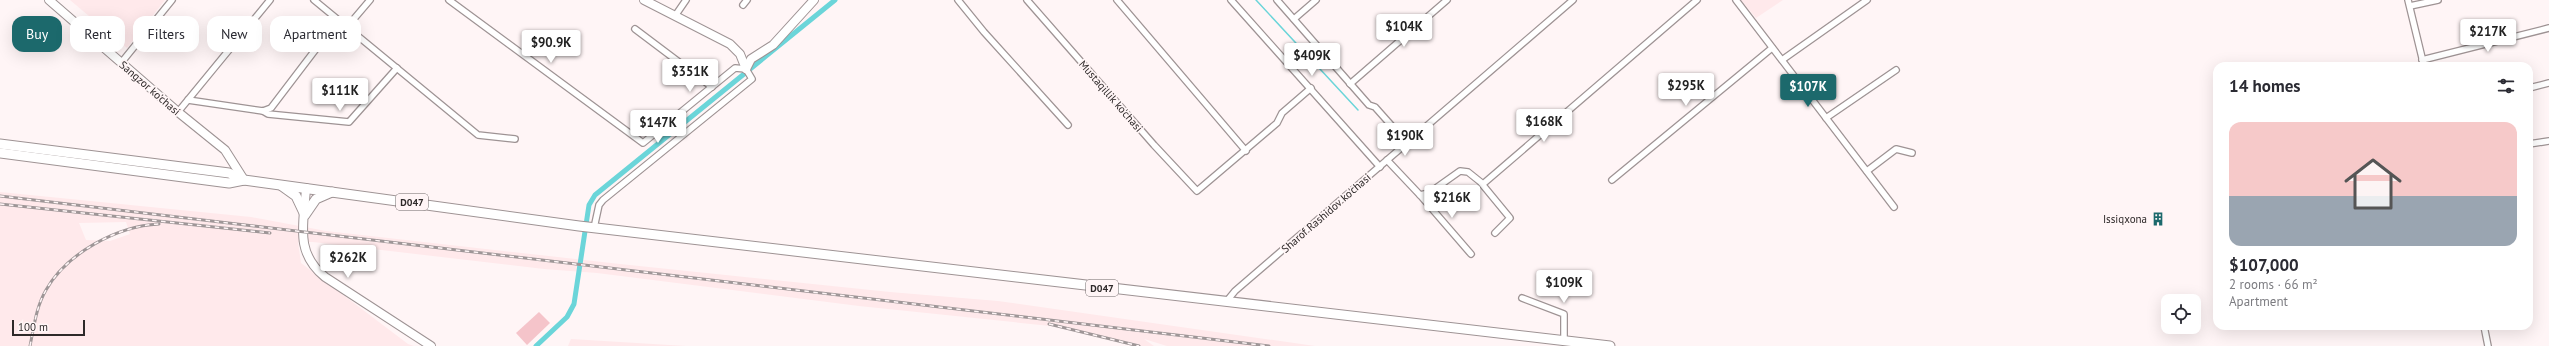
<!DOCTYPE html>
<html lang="en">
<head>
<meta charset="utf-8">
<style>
  :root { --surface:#fff; --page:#f7f7f7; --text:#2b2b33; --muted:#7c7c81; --accent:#1c696c }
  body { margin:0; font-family:"PT Sans",sans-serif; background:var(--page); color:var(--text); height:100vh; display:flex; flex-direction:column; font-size:15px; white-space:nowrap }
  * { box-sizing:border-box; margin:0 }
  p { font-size:13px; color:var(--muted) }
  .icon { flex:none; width:22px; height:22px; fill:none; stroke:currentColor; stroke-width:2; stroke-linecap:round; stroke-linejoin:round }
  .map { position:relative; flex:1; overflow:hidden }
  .details { position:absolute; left:2213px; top:62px; width:320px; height:268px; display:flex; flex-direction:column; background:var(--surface); border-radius:12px; box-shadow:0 4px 16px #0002 }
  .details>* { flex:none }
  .guide { position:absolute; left:12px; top:16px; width:380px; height:36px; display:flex; gap:8px }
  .tools { position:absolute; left:2161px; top:294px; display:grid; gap:8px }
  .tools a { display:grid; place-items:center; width:40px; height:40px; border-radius:8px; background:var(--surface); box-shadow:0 4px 16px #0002; font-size:20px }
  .scale { position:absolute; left:12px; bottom:10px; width:73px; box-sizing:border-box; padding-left:4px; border:2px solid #2e2929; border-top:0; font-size:11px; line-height:14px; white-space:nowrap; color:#2e2929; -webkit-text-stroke:3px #fff5f6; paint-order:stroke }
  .price { position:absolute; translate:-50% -34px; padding:0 9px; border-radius:4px; background:#fff; color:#222; font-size:13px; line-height:26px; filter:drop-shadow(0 1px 2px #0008) }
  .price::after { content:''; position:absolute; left:50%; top:24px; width:12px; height:9px; margin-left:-6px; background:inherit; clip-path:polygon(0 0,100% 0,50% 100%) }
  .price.selected { background:var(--accent); color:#fff }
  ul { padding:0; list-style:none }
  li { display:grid; align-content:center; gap:8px; height:212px; padding:0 16px }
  li span { display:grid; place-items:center; height:124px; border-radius:12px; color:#555 }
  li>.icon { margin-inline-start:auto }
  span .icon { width:72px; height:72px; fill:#fffc; stroke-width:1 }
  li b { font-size:17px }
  h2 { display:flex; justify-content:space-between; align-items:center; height:48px; padding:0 16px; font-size:17px }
  .tag { padding:0 14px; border-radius:12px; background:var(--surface); box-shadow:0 4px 16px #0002; font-size:14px; line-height:36px }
  .tag.selected { background:var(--accent); color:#fff }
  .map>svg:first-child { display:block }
  .built { fill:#ffe9eb; fill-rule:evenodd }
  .green { fill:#f5c4ca }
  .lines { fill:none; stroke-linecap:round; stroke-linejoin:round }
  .stream { stroke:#6bd5d9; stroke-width:1.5 }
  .canal { stroke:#6bd5d9; stroke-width:5 }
  .street-casing { stroke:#9e9394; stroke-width:8 }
  .secondary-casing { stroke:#9e9394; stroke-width:10 }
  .primary-casing { stroke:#9e9394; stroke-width:11 }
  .street { stroke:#fff; stroke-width:5.5 }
  .secondary { stroke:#fff; stroke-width:8 }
  .primary { stroke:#fff; stroke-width:9 }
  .rail-casing { stroke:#9e9697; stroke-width:3 }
  .rail { stroke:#fff5f6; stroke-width:1.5; stroke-dasharray:4.5; stroke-linecap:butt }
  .labels { text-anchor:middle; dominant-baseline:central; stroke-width:3.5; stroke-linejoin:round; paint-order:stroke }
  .shield { fill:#fff5f6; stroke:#6d6666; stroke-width:1 }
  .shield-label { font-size:10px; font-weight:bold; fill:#2e2929 }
  .street-label { font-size:11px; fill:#2e2929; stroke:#fff5f6 }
  .poi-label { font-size:11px; fill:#2e2929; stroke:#fff5f6; text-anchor:end }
</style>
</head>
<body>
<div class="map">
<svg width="2549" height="346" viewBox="0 0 2549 346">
  <rect width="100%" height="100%" fill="#fff5f6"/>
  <g class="built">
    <polygon points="70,0 165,0 127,48"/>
    <polygon points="1741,0 1783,0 1756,18"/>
    <path d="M0,192L251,217L326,231L620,264L890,292L998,301L1315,346H1167L1144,339L1154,346H1139L1060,327L859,306L597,273L544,269L313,242H298L301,263L408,344L414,346H0ZM126,222L130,234L110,241L86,240L79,223Z"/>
    <polygon points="571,339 686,346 568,346"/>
  </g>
  <polygon class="green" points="539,312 550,323 527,345 516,333"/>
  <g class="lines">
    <polyline class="stream" points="1256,0 1358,110"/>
    <polyline class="canal" points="536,346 567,317 574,304 589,205 595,195 835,0"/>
    <g class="street-casing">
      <g id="street">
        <polyline points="314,0 478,135 515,139"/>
        <polyline points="449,0 643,143 735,68 746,69 752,79 603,200 599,205 594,228"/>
        <polyline points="958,0 984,32 1068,125"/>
        <polyline points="1027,0 1154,145 1197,191 1277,123 1282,113 1311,88"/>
        <polyline points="1117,0 1246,151"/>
        <polyline points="1231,0 1380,167"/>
        <polyline points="1277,0 1369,105 1375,107 1407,143"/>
        <polyline points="1736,0 1894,207"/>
        <polyline points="2408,0 2424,66"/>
        <polyline points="743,5 747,0"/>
        <polyline points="2410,6 2438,0"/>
        <polyline points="675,16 686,0"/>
        <polyline points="1294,19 1316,0"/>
        <polyline points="347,27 370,0"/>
        <polyline points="635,29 712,87"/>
        <polyline points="1782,60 1867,0"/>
        <polyline points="2422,60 2549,28"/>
        <polyline points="121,63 172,0"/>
        <polyline points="1350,84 1447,0"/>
        <polyline points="2529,88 2549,83"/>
        <polyline points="188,100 263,111 271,108 338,20"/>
        <polyline points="263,111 268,114 349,122 397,68"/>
        <polyline points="178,112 270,0"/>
        <polyline points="1826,118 1896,70"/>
        <polyline points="2529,144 2549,141"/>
        <polyline points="1387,160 1420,195 1429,193 1460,171 1468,172 1483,184 1697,0"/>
        <polyline points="1867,171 1896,149 1912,153"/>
        <polyline points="1612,180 1772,48"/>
        <polyline points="1482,184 1510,218 1495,233"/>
        <polyline points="1420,195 1471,254"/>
        <polyline points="1522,298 1564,314 1564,341"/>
        <polyline points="1226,302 1235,291 1573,0"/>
        <polyline points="2484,326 2488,346"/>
      </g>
    </g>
    <g class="secondary-casing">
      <g id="secondary">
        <polyline points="49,0 178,112 225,150 244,180"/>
        <polyline points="644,0 730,44 740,54 746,69"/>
        <polyline points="746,69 751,59 773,45 814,0"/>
        <path d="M306,188C304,223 294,252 325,277L431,346"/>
      </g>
    </g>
    <g class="primary-casing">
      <g id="primary">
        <polyline points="0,144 229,173 244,180 579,226 1610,346"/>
        <polyline points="0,153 229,183 244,180"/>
        <polyline points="282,186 296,196 305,215 316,199 332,192"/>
      </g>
    </g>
    <use href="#street" class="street"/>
    <use href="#secondary" class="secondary"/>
    <use href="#primary" class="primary"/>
    <g class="rail-casing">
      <g id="rail">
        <polyline points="0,196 1269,346"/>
        <polyline points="0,204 270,233"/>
        <polyline points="1049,324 1139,346"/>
        <path d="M30,346C34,327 36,307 46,290C67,253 117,226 159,224"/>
      </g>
    </g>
    <use href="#rail" class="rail"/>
  </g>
  <defs>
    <g id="building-bare" transform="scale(1.08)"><path d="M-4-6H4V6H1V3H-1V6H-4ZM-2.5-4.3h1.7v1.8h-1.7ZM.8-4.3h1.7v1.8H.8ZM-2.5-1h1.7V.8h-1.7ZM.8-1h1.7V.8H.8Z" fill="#1c696c" stroke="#fff5f6" stroke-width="2.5" paint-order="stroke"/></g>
  </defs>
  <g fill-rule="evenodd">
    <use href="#building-bare" x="2158" y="219"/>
  </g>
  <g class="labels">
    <g class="shield">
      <rect x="396" y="194" width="32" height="16" rx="3"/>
      <rect x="1086" y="280" width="32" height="16" rx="3"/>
    </g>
    <g class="shield-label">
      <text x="412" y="202">D047</text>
      <text x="1102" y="288">D047</text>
    </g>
    <g class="street-label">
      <text transform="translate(150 88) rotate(41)">Sangzor ko'chasi</text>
      <text transform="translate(1111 96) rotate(49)">Mustaqillik ko'chasi</text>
      <text transform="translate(1326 213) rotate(-41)">Sharof Rashidov ko'chasi</text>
    </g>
    <g class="poi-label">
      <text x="2147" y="219">Issiqxona</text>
    </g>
  </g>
</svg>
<div class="tools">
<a><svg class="icon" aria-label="locate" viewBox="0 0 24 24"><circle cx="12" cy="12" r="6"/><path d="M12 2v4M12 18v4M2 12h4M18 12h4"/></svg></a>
</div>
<div class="scale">100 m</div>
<b class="price" style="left:1404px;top:48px">$104K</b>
<b class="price" style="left:2488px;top:53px">$217K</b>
<b class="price" style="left:551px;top:64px">$90.9K</b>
<b class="price" style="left:1312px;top:77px">$409K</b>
<b class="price" style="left:690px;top:93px">$351K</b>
<b class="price" style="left:1686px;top:107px">$295K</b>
<b class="price selected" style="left:1808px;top:108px">$107K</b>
<b class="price" style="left:340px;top:112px">$111K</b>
<b class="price" style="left:1544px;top:143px">$168K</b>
<b class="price" style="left:658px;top:144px">$147K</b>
<b class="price" style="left:1405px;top:157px">$190K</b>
<b class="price" style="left:1452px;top:219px">$216K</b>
<b class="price" style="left:348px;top:279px">$262K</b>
<b class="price" style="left:1564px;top:304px">$109K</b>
<div class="guide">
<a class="tag selected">Buy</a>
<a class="tag">Rent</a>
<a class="tag">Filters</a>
<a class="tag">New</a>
<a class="tag">Apartment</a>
</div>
<section class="details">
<h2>14 homes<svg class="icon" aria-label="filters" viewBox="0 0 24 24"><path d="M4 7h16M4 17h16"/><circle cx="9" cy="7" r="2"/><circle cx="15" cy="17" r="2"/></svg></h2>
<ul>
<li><span style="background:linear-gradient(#f6c9c9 60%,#9aa5b1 0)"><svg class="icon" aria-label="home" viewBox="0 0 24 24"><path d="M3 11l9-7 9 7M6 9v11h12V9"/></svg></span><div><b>$107,000</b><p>2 rooms · 66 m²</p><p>Apartment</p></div></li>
</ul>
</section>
</div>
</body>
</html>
